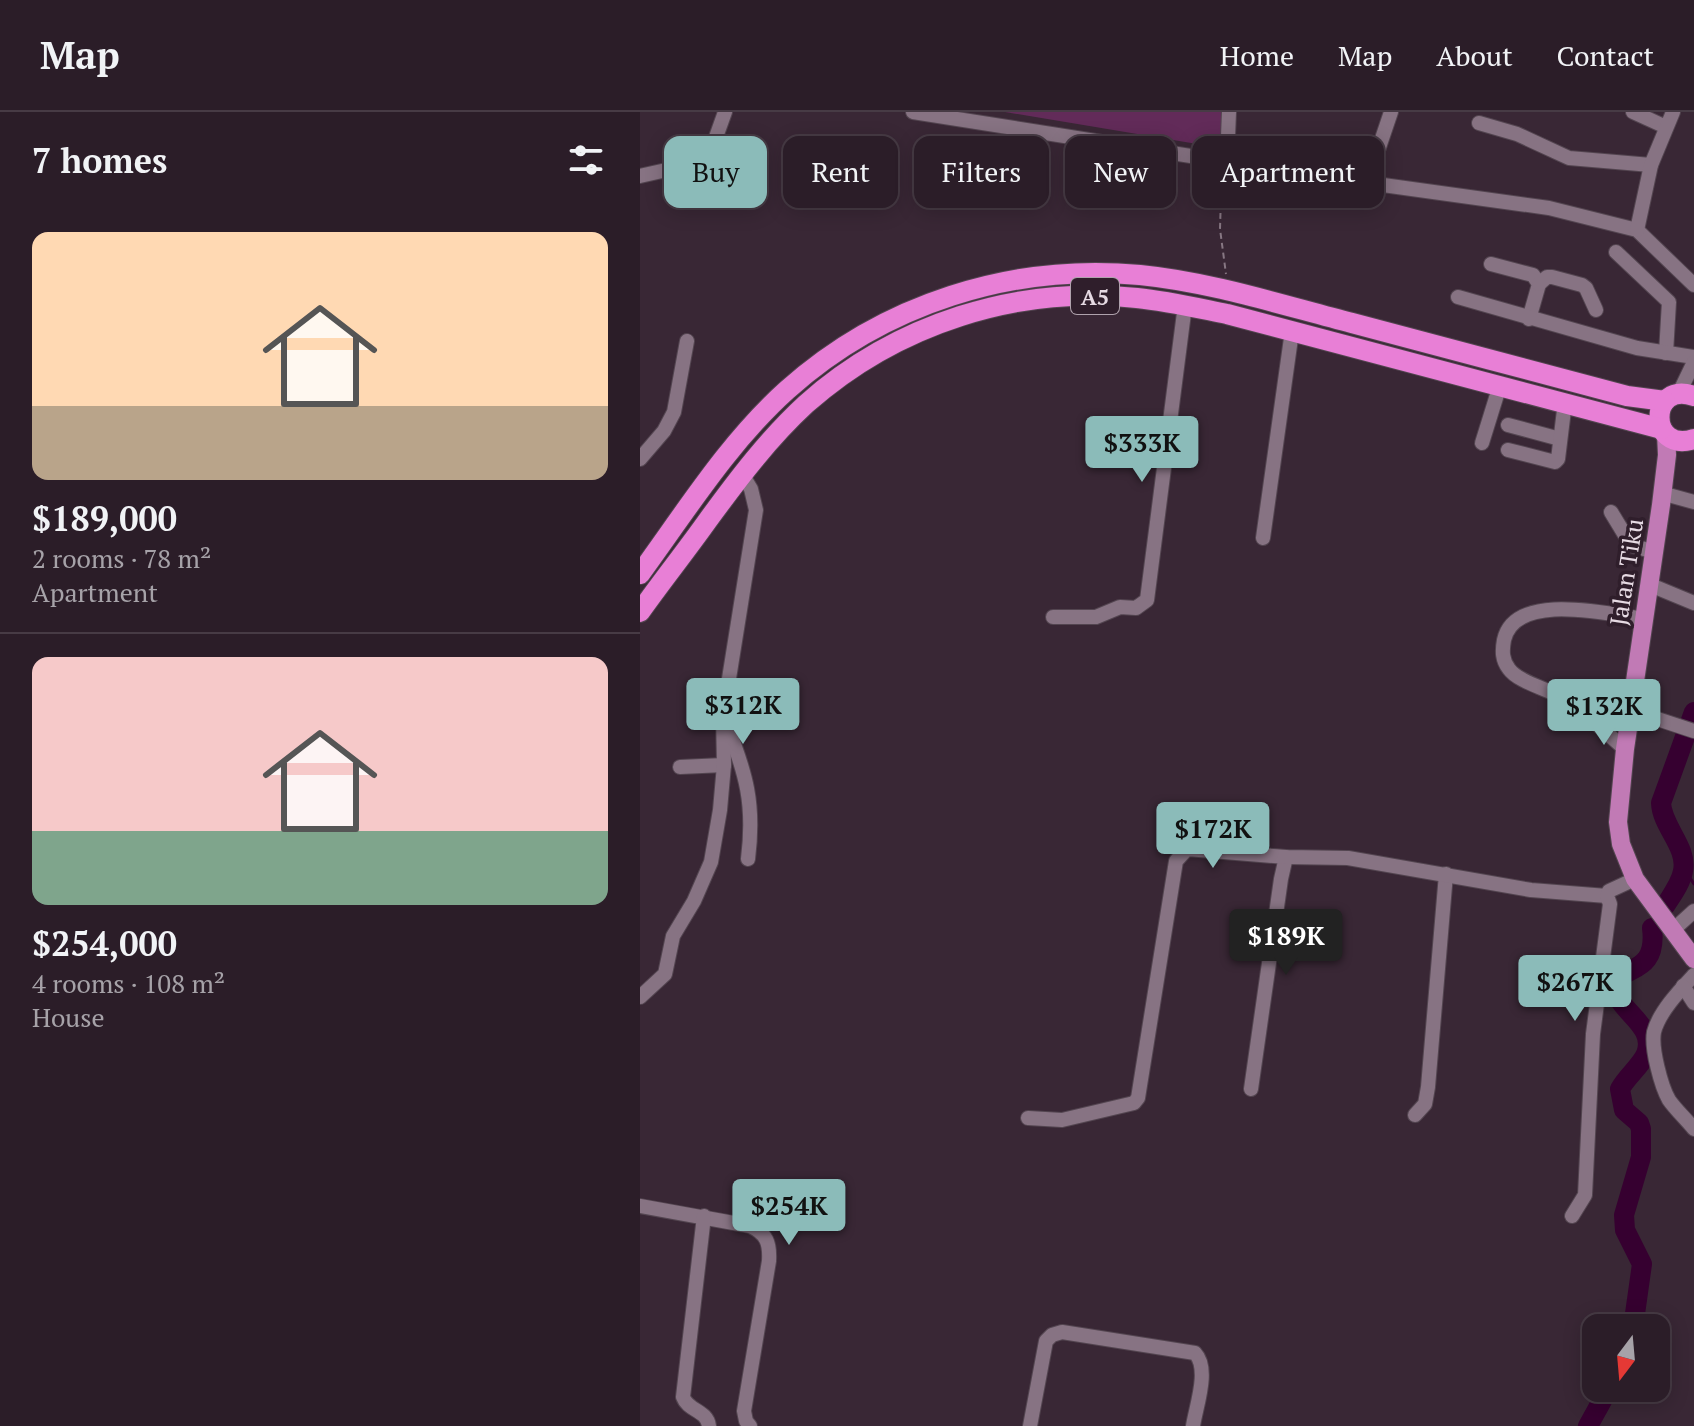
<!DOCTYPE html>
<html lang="en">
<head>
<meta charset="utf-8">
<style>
  :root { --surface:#2b1d28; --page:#332630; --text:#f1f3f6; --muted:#a6a2a8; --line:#473b45; --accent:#8bbbb9 }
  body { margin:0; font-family:"PT Serif",serif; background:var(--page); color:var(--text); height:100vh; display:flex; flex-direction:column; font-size:30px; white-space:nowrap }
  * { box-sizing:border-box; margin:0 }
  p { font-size:26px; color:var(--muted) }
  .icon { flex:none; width:44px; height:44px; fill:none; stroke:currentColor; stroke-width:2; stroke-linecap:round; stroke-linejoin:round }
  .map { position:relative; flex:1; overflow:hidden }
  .side { display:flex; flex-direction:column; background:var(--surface); width:640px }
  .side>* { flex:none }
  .guide { position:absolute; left:24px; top:24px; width:760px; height:72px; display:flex; gap:16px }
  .needle { width:52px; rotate:196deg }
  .buttons { position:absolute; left:942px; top:1202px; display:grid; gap:16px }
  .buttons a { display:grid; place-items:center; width:88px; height:88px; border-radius:16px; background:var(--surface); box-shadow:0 4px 20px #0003,0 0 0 2px var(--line); font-size:40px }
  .price { position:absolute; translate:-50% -68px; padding:0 18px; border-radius:8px; background:var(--accent); color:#111; font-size:26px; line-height:52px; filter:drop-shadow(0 2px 4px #0008) }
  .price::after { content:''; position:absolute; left:50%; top:48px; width:24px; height:18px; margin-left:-12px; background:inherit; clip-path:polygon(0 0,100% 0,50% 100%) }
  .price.active { background:#222; color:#fff }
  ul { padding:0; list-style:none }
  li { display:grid; align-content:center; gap:16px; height:424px; padding:0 32px }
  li+li { border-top:2px solid var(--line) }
  li span { display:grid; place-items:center; height:248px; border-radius:16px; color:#555 }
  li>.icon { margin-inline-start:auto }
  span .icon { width:144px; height:144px; fill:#fffc; stroke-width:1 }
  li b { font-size:34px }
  h2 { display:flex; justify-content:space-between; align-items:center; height:96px; padding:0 32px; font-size:34px }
  .pill { padding:0 28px; border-radius:16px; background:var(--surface); box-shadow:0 4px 20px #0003,0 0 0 2px var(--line); font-size:28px; line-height:72px }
  .pill.active { background:var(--accent); color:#111 }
  header { display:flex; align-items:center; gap:48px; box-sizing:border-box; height:112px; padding:0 40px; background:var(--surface); border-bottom:2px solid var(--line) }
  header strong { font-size:38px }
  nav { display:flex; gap:44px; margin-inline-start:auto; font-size:28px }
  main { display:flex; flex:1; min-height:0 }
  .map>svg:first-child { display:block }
  .green { fill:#622b59 }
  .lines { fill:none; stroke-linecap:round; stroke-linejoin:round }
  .stream { stroke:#360030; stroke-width:3 }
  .river { stroke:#360030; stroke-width:20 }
  .minor-casing { stroke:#534550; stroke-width:16 }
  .major-casing { stroke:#534550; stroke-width:20 }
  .highway-casing { stroke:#534550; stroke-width:22 }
  .path { stroke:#877783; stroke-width:2; stroke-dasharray:6 4; stroke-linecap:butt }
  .minor { stroke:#877383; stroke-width:14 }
  .major { stroke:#c17ab5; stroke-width:18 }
  .highway { stroke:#e87fd6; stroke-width:20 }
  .labels { text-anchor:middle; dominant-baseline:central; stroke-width:7; stroke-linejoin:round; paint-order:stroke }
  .shield { fill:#2f1e2b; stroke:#afa2ac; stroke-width:2 }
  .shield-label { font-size:22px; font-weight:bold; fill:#e6dae3 }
  .street-label { font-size:24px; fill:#e6dae3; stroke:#2f1e2b }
</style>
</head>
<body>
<header>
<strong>Map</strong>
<nav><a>Home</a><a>Map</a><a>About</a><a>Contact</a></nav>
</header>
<main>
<section class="side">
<h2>7 homes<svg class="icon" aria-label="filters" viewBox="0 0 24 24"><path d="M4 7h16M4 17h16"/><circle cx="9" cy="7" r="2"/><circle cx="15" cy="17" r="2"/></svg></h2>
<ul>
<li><span style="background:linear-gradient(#ffd9b3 70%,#b9a48a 0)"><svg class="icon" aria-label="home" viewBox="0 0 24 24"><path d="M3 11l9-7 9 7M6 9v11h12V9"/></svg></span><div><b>$189,000</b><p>2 rooms · 78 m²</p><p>Apartment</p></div></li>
<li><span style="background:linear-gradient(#f6c9c9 70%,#7fa58c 0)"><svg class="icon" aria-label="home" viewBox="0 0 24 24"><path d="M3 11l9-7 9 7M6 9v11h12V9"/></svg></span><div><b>$254,000</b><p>4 rooms · 108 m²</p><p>House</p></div></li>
</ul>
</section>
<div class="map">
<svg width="1054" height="1314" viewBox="0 0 1054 1314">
  <rect width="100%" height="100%" fill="#392735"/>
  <polygon class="green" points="365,0 584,0 584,24 575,35"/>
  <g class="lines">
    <polyline class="stream" points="1044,757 1054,772"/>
    <g class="river">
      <path d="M1025,794C1032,783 1041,771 1043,759C1048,735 1022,715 1021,691L1054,600"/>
      <path d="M993,1216L1002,1152L985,1118L984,1103L1001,1045V1017L999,1011L984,998L980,977C987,964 1000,955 1006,942C1018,911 971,897 976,872C980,853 1018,864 1012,816"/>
      <polyline points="948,1314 969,1276"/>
    </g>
    <g class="minor-casing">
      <g id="minor">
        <polyline points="273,0 664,62 909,96 997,118 1054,173"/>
        <polyline points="993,0 1026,15"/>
        <polyline points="839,11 877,22 929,46 1011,53"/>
        <polyline points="587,49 589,0"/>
        <polyline points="0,64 62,50 71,39 85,0"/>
        <polyline points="727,71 751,0"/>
        <polyline points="997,118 1011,53 1033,0"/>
        <polyline points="976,140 1029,190 1026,241"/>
        <polyline points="851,152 893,163 899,172 889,207"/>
        <polyline points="899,172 907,165 912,165 942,173 946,176 956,198"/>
        <polyline points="818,185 997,236 1054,245"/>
        <polyline points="1039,281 1054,250"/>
        <polyline points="868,313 920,327"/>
        <polyline points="842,331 860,273"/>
        <polyline points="868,338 915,350 918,347 925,290"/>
        <polyline points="0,347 24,319 34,300 47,229"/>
        <polyline points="1025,382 1054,390"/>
        <polyline points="971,400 991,433 1014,440"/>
        <polyline points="623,426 652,219"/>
        <polyline points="1008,472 1054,491"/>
        <polyline points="413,505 456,505 480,495 496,496 507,488 545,193"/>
        <polyline points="990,598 1054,619"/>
        <path d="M86,611C106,661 115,692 108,747"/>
        <path d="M985,637C965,620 945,600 923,586C908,577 878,570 869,557C862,548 862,539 864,528C875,479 968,502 1003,507"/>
        <polyline points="40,655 84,653"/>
        <polyline points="1033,818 1054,799"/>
        <path d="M1054,863C1040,878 1019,900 1014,920C1011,936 1021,974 1029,988C1036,998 1046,1007 1054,1017"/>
        <polyline points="1043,874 1054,891"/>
        <polyline points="0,885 25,862 33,824 54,789 71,750 80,698 84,653 83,604 116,398 111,377 102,362"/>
        <polyline points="611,977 641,767 646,745"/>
        <polyline points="775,1003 785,992 788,975 806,762"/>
        <polyline points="388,1006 422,1008 494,991 498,986 536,749 547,737 646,745 708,746 891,778 967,784"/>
        <path d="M0,1094L110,1114C127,1122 130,1131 129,1149L104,1299L106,1309L110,1314"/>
        <path d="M64,1104L43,1285C48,1299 67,1298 69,1314"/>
        <polyline points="932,1104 945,1083 953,922 970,792 967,784 969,779 995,767"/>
        <path d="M390,1314L406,1229L412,1223L422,1220L555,1241C570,1257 556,1294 553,1314"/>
      </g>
    </g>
    <g class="major-casing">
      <polyline id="major" points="1026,322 1027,343 1021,393 985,637 978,710 981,732 995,767 1054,847"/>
    </g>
    <g class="highway-casing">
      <g id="highway">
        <path d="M1054,284C1008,268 1008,342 1054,327"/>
        <path d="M0,462C46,399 89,330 147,278C243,192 372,151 500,163C571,170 642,193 712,211C804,235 895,260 987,284L1025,289"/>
        <path d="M0,500C22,469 46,439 68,408C98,367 129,326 166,292C256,212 377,173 497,186C527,189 557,196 587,202L1022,317"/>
      </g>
    </g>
    <polyline class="path" points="574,62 581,84 580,117 586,162"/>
    <use href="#minor" class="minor"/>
    <use href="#major" class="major"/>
    <use href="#highway" class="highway"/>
  </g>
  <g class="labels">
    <rect class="shield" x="431" y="166" width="48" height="36" rx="6"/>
    <g class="shield-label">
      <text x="455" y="184">A5</text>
    </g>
    <g class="street-label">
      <text transform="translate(986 460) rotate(-81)">Jalan Tiku</text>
    </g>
  </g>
</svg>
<div class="buttons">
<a><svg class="needle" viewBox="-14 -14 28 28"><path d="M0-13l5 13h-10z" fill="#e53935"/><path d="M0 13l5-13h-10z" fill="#a6a2a8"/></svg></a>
</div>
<b class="price" style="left:502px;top:372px">$333K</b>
<b class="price" style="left:103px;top:634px">$312K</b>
<b class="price" style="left:964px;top:635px">$132K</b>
<b class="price" style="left:573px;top:758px">$172K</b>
<b class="price active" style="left:646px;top:865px">$189K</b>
<b class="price" style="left:935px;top:911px">$267K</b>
<b class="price" style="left:149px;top:1135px">$254K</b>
<div class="guide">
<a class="pill active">Buy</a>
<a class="pill">Rent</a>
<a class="pill">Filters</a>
<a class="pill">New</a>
<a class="pill">Apartment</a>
</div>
</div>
</main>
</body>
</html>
